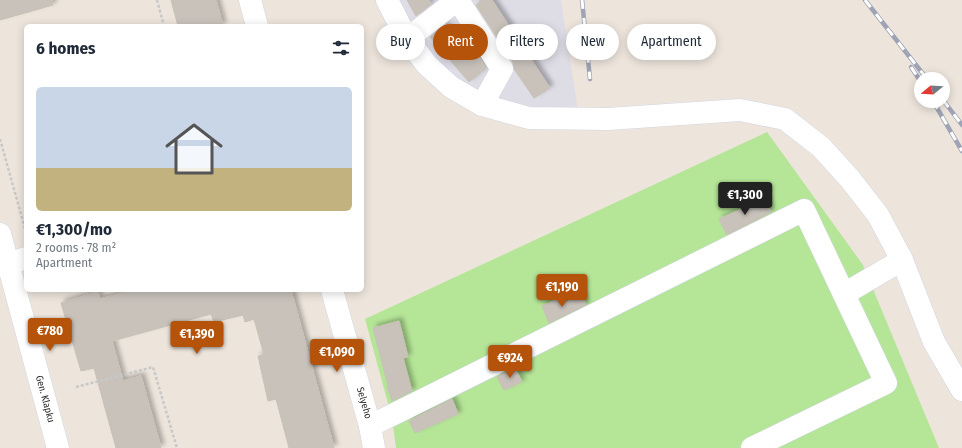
<!DOCTYPE html>
<html lang="en">
<head>
<meta charset="utf-8">
<style>
  :root { --surface:#fff; --page:#f6f6f7; --text:#1f2937; --muted:#747a83; --accent:#b45309 }
  body { margin:0; font-family:"Fira Sans Condensed",sans-serif; background:var(--page); color:var(--text); height:100vh; display:flex; flex-direction:column; font-size:15px; white-space:nowrap }
  * { box-sizing:border-box; margin:0 }
  p { font-size:13px; color:var(--muted) }
  .icon { flex:none; width:22px; height:22px; fill:none; stroke:currentColor; stroke-width:2; stroke-linecap:round; stroke-linejoin:round }
  .map { position:relative; flex:1; overflow:hidden }
  .drawer { position:absolute; left:24px; top:24px; width:340px; height:268px; display:flex; flex-direction:column; background:var(--surface); border-radius:6px; box-shadow:0 2px 10px #0003 }
  .drawer>* { flex:none }
  .hud { position:absolute; left:376px; top:24px; width:380px; height:36px; display:flex; gap:8px }
  .needle { width:26px; rotate:252deg }
  .buttons { position:absolute; left:914px; top:72px; display:grid; gap:8px }
  .buttons a { display:grid; place-items:center; width:36px; height:36px; border-radius:50%; background:var(--surface); box-shadow:0 2px 10px #0003; font-size:20px }
  .price { position:absolute; translate:-50% -34px; padding:0 9px; border-radius:4px; background:var(--accent); color:#fff; font-size:13px; line-height:26px; filter:drop-shadow(0 1px 2px #0008) }
  .price::after { content:''; position:absolute; left:50%; top:24px; width:12px; height:9px; margin-left:-6px; background:inherit; clip-path:polygon(0 0,100% 0,50% 100%) }
  .price.on { background:#222; color:#fff }
  ul { padding:0; list-style:none }
  li { display:grid; align-content:center; gap:8px; height:212px; padding:0 12px }
  li span { display:grid; place-items:center; height:124px; border-radius:6px; color:#555 }
  li>.icon { margin-inline-start:auto }
  span .icon { width:72px; height:72px; fill:#fffc; stroke-width:1 }
  li b { font-size:17px }
  h2 { display:flex; justify-content:space-between; align-items:center; height:48px; padding:0 12px; font-size:17px }
  .pill { padding:0 14px; border-radius:18px; background:var(--surface); box-shadow:0 2px 10px #0003; font-size:14px; line-height:36px }
  .pill.on { background:var(--accent); color:#fff }
  .map>svg:first-child { display:block }
  .industrial { fill:#dedce5 }
  .green { fill:#b5e597 }
  .building { fill:#c8c2bb; stroke:#c8c1b5; filter:url(#shadow) }
  .lines { fill:none; stroke-linecap:round; stroke-linejoin:round }
  .minor-casing { stroke:#d1d5e3; stroke-width:23 }
  .path { stroke:#c8c8c8; stroke-width:2.5; stroke-dasharray:3 2; stroke-linecap:butt }
  .minor { stroke:#fff; stroke-width:22 }
  .rail-casing { stroke:#9ea3b5; stroke-width:4.5 }
  .rail { stroke:#fff; stroke-width:3; stroke-dasharray:9; stroke-linecap:butt }
  .labels { text-anchor:middle; dominant-baseline:central; stroke-width:3.5; stroke-linejoin:round; paint-order:stroke }
  .street-label { font-size:10px; fill:#2a2a2a; stroke:#fff }
</style>
</head>
<body>
<div class="map">
<svg width="962" height="448" viewBox="0 0 962 448">
  <defs>
    <filter id="shadow"><feDropShadow dx="3.5" dy="-3.5" stdDeviation="2" flood-color="#0004"/></filter>
  </defs>
  <rect width="100%" height="100%" fill="#ede5dc"/>
  <polygon class="industrial" points="392,0 561,0 578,111 530,113 461,86 420,51"/>
  <polygon class="green" points="767,132 863,265 939,448 396,448 392,418 365,319"/>
  <g class="building">
    <polygon points="0,0 52,0 53,5 0,20"/>
    <polygon points="171,0 216,0 223,26 178,26"/>
    <polygon points="407,0 429,0 431,4 416,16"/>
    <polygon points="483,0 492,0 550,88 534,98 514,69 513,62 476,5"/>
    <polygon points="445,25 464,47 470,42 486,68 469,82 430,37"/>
    <polygon points="765,198 771,212 727,235 719,219"/>
    <polygon points="135,290 291,290 334,448 289,448 276,399 268,401 258,356 264,355 254,319 245,322 243,315 214,322 211,314 112,341 123,381 141,376 161,448 116,448 94,368 81,371 61,303 98,292 100,299"/>
    <polygon points="582,295 586,305 549,323 542,306 560,298 562,304"/>
    <polygon points="399,321 408,357 403,358 412,391 392,401 387,387 388,386 373,328"/>
    <polygon points="515,368 522,382 504,390 497,377"/>
    <polygon points="452,399 458,414 415,433 409,421"/>
  </g>
  <g class="lines">
    <g class="minor-casing">
      <g id="minor">
        <polyline points="250,0 257,26"/>
        <polyline points="387,0 407,39 427,65 451,87 482,105 529,118 608,119 740,110 785,119 821,147 850,179 878,215 902,260 934,342 962,390"/>
        <polyline points="458,0 502,69 482,105"/>
        <polyline points="407,39 457,0"/>
        <polyline points="0,234 58,448"/>
        <polyline points="8,264 26,258"/>
        <polyline points="332,290 370,426 374,448"/>
        <polyline points="844,294 902,260"/>
        <polyline points="370,426 804,210 886,383 752,448"/>
      </g>
    </g>
    <g class="path">
      <polyline points="157,0 164,26"/>
      <polyline points="0,139 26,232"/>
      <polyline points="76,387 153,367 177,448"/>
    </g>
    <use href="#minor" class="minor"/>
    <g class="rail-casing">
      <g id="rail">
        <polyline points="582,0 590,79"/>
        <polyline points="865,0 927,79"/>
        <polyline points="911,67 921,82"/>
        <polyline points="943,100 962,125"/>
        <polyline points="933,101 962,151"/>
      </g>
    </g>
    <use href="#rail" class="rail"/>
  </g>
  <g class="labels">
    <g class="street-label">
      <text transform="translate(45 399) rotate(75)">Gen. Klapku</text>
      <text transform="translate(364 403) rotate(74)">Selyeho</text>
    </g>
  </g>
</svg>
<div class="buttons">
<a><svg class="needle" viewBox="-14 -14 28 28"><path d="M0-13l5 13h-10z" fill="#e53935"/><path d="M0 13l5-13h-10z" fill="#747a83"/></svg></a>
</div>
<b class="price on" style="left:745px;top:216px">€1,300</b>
<b class="price" style="left:562px;top:308px">€1,190</b>
<b class="price" style="left:50px;top:352px">€780</b>
<b class="price" style="left:197px;top:355px">€1,390</b>
<b class="price" style="left:337px;top:373px">€1,090</b>
<b class="price" style="left:510px;top:379px">€924</b>
<div class="hud">
<a class="pill">Buy</a>
<a class="pill on">Rent</a>
<a class="pill">Filters</a>
<a class="pill">New</a>
<a class="pill">Apartment</a>
</div>
<section class="drawer">
<h2>6 homes<svg class="icon" aria-label="filters" viewBox="0 0 24 24"><path d="M4 7h16M4 17h16"/><circle cx="9" cy="7" r="2"/><circle cx="15" cy="17" r="2"/></svg></h2>
<ul>
<li><span style="background:linear-gradient(#c9d6e8 65%,#c2b280 0)"><svg class="icon" aria-label="home" viewBox="0 0 24 24"><path d="M3 11l9-7 9 7M6 9v11h12V9"/></svg></span><div><b>€1,300/mo</b><p>2 rooms · 78 m²</p><p>Apartment</p></div></li>
</ul>
</section>
</div>
</body>
</html>
